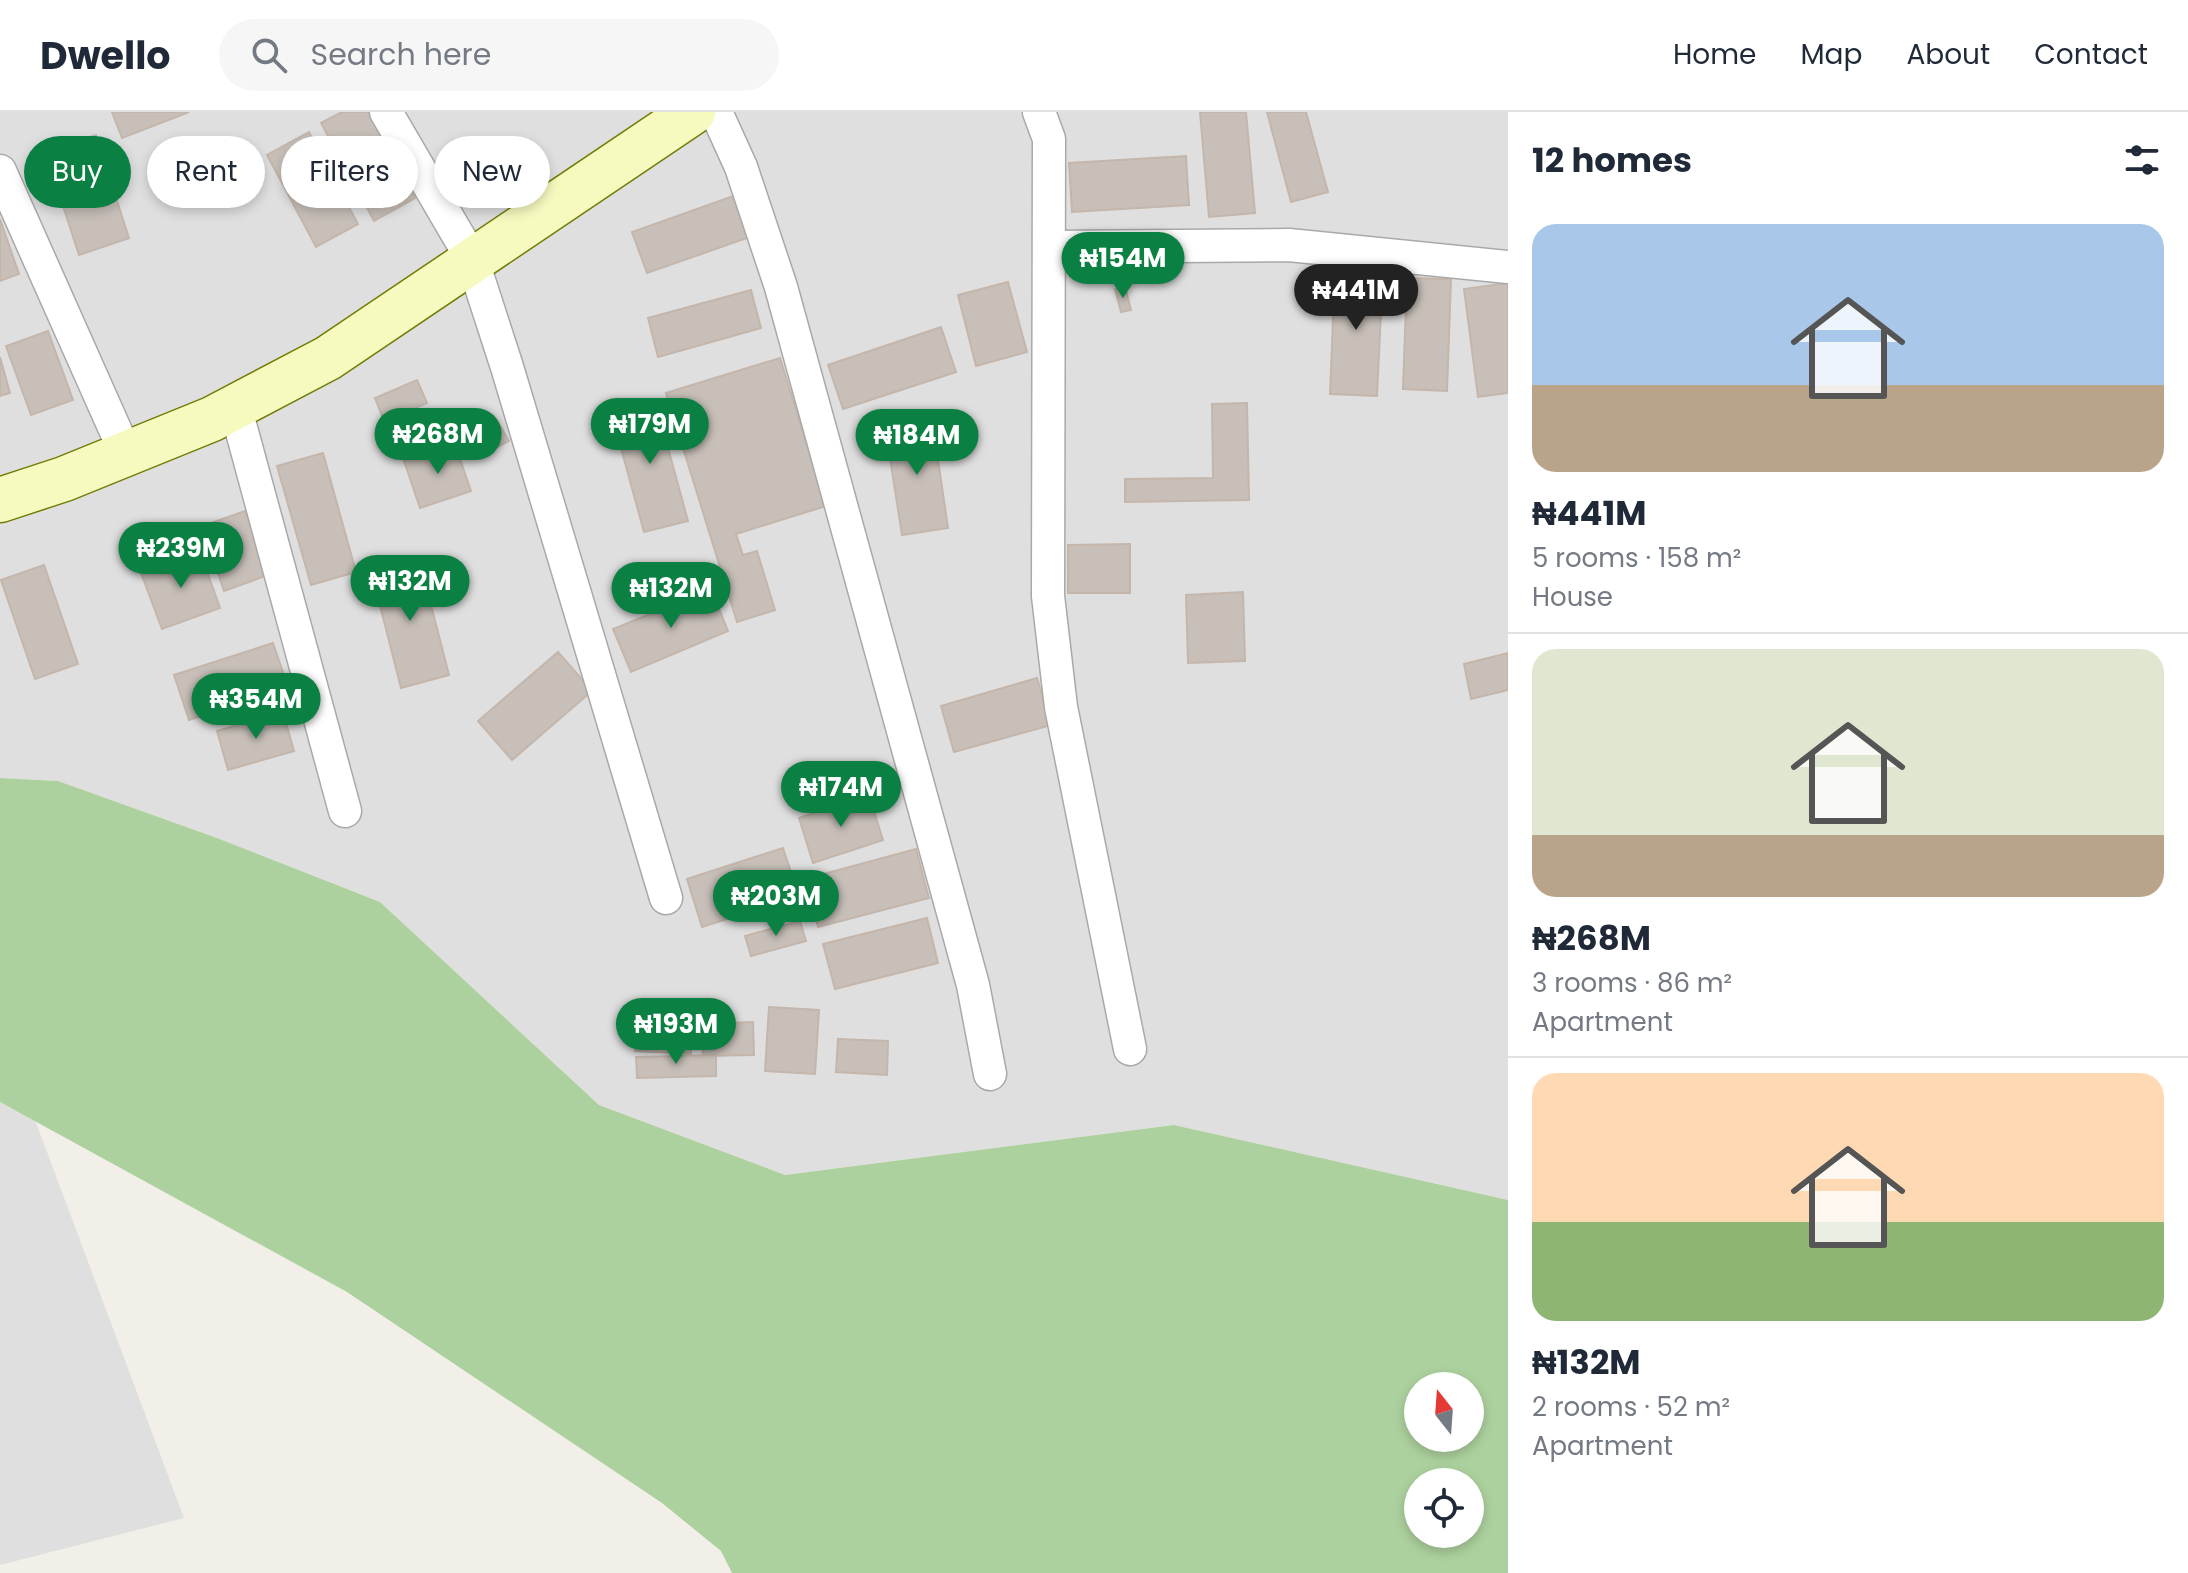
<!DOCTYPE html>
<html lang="en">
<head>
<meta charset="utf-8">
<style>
  :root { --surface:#fff; --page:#f6f6f7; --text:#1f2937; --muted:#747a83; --line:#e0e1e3; --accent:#0b8043 }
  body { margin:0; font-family:Poppins,sans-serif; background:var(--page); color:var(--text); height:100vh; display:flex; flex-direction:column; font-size:30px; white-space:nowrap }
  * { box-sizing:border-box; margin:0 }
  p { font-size:26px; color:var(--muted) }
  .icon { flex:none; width:44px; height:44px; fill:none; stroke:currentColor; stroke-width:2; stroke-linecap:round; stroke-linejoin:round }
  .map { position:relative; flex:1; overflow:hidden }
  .side { display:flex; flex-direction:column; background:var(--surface); width:680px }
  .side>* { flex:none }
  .top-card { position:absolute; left:24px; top:24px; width:760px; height:72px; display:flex; gap:16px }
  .needle { width:52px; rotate:343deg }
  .tools { position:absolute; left:1404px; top:1260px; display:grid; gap:16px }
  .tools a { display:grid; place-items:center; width:80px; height:80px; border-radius:50%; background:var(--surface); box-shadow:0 4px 12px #0003; font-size:40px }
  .price { position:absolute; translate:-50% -68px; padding:0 18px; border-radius:28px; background:var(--accent); color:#fff; font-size:26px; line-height:52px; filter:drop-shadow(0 2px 4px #0008) }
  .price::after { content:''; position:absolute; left:50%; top:48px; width:24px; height:18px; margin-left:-12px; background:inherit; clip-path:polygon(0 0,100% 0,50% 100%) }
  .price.selected { background:#222; color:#fff }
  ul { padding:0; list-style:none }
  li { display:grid; align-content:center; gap:16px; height:424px; padding:0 24px }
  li+li { border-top:2px solid var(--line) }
  li span { display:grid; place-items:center; height:248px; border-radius:24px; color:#555 }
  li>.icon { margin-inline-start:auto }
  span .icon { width:144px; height:144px; fill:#fffc; stroke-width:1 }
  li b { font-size:34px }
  h2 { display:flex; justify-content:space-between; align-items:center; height:96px; padding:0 24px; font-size:34px }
  .chip { padding:0 28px; border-radius:36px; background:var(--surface); box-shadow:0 4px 12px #0003; font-size:28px; line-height:72px }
  .chip.selected { background:var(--accent); color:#fff }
  header { display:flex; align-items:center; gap:48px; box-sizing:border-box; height:112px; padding:0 40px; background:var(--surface); border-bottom:2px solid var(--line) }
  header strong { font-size:38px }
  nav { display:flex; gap:44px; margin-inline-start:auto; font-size:28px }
  .search { width:560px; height:72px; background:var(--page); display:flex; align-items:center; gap:20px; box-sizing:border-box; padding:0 28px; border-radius:44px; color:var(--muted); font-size:30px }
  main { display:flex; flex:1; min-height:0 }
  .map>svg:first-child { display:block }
  .residential { fill:#e0dfdf }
  .forest { fill:#add19e; fill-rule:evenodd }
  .building { fill:#c7bfb8; stroke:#c4b6ab; stroke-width:2 }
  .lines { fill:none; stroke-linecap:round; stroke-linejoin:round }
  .street-casing { stroke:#a9a9a9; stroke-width:35 }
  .secondary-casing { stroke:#707d05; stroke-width:47 }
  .street { stroke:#fff; stroke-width:32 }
  .secondary { stroke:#f7fabf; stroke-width:44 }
</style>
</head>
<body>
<header>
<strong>Dwello</strong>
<div class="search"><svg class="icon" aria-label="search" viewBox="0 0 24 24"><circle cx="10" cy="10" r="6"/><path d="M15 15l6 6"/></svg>Search here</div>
<nav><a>Home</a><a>Map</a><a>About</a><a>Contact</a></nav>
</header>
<main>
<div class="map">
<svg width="1508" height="1461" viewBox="0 0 1508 1461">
  <rect width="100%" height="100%" fill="#f2efe9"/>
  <g class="residential">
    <polygon points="0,0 1508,0 1508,1088 1174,1013 785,1063 599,993 380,790 217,726 58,669 0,666"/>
    <polygon points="0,990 35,1008 184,1406 0,1453"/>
  </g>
  <path class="forest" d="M0,666L58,669L217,726L380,790L599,993L785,1063L1174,1013L1508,1088V1461H732L721,1439L662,1391L347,1180L0,990ZM1418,1274H1470V1326H1418ZM1418,1370H1470V1422H1418Z"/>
  <g class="building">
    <polygon points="112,0 189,0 122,26"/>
    <polygon points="342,0 369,0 415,86 374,109 321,11"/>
    <polygon points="1200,0 1246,0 1255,101 1209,105"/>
    <polygon points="1267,0 1306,0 1328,80 1291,90"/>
    <polygon points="309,20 358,112 316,135 267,43"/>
    <polygon points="96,23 129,126 79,143 45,39"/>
    <polygon points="1186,44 1189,93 1072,100 1069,51"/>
    <polygon points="736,83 750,125 647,161 632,120"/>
    <polygon points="0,107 19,162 0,169"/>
    <polygon points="1335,157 1383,158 1377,284 1330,282"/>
    <polygon points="1407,166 1451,167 1447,279 1403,277"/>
    <polygon points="1008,170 1027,240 976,254 958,183"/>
    <polygon points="1508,171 1508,281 1478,285 1464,177"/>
    <polygon points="1125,175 1131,198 1121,200 1115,177"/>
    <polygon points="751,178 761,216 658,245 648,206"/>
    <polygon points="941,215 956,260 843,297 828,253"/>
    <polygon points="48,219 73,288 31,303 6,234"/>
    <polygon points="0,245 10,281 0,284"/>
    <polygon points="780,246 826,394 736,422 743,443 757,439 775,498 737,510 666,281"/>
    <polygon points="417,268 427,291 384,309 375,286"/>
    <polygon points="655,288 688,409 644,420 611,300"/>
    <polygon points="1247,291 1249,388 1125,390 1125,367 1213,366 1212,292"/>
    <polygon points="932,307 948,416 902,423 885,314"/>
    <polygon points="498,310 509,329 490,339 479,320"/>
    <polygon points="455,332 471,379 420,396 404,349"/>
    <polygon points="323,341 356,460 311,473 277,354"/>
    <polygon points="245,399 268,463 224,479 202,414"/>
    <polygon points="1130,432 1130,481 1068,481 1068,433"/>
    <polygon points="200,440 220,496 162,517 141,461"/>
    <polygon points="419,446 449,563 401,576 371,458"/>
    <polygon points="44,453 78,552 35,567 1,468"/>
    <polygon points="711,477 728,519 631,560 613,517"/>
    <polygon points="1243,480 1245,549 1188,551 1186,483"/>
    <polygon points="273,531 288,575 189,608 174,563"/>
    <polygon points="558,540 592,579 512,648 478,609"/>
    <polygon points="1508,541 1508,578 1471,587 1464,552"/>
    <polygon points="1037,566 1051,613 954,640 941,594"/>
    <polygon points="283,600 294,639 228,658 217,619"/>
    <polygon points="869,683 883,728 813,751 799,706"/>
    <polygon points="783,736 799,784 702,815 687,767"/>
    <polygon points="916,737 929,786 818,815 805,767"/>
    <polygon points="927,806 938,851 835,877 823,832"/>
    <polygon points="800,809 806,829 751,844 745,824"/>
    <polygon points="769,895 819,898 815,962 765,959"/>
    <polygon points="637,900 693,903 691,942 635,939"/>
    <polygon points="753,910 754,943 703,944 701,912"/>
    <polygon points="838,927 888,929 887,963 836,960"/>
    <polygon points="716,943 716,964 637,966 636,945"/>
  </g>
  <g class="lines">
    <g class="street-casing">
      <g id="street">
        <polyline points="386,0 472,147 507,255 666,786"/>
        <polyline points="716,0 741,55 781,175 973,873 990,962"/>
        <polyline points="1039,0 1049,27 1048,484 1061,595 1130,937"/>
        <polyline points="0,59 126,342"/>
        <polyline points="1050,135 1289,133 1508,155"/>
        <polyline points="235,294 345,699"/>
      </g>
    </g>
    <g class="secondary-casing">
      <polyline id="secondary" points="0,388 64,367 212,307 328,246 693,0"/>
    </g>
    <use href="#street" class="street"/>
    <use href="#secondary" class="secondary"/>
  </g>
</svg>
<div class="tools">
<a><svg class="needle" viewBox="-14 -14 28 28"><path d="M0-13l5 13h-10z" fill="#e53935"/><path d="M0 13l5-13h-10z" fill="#747a83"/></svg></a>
<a><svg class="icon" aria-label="locate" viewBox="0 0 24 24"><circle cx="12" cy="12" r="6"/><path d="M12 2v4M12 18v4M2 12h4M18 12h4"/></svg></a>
</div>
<b class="price" style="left:1123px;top:188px">₦154M</b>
<b class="price selected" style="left:1356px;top:220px">₦441M</b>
<b class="price" style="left:650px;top:354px">₦179M</b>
<b class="price" style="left:438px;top:364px">₦268M</b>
<b class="price" style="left:917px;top:365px">₦184M</b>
<b class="price" style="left:181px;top:478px">₦239M</b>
<b class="price" style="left:410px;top:511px">₦132M</b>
<b class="price" style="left:671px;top:518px">₦132M</b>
<b class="price" style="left:256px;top:629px">₦354M</b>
<b class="price" style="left:841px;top:717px">₦174M</b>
<b class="price" style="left:776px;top:826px">₦203M</b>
<b class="price" style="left:676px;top:954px">₦193M</b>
<div class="top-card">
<a class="chip selected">Buy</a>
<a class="chip">Rent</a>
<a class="chip">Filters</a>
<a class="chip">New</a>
</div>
</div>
<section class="side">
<h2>12 homes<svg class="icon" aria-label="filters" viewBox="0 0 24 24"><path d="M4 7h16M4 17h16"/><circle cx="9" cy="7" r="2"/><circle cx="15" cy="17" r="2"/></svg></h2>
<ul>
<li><span style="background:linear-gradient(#a9c7e8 65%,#b9a48a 0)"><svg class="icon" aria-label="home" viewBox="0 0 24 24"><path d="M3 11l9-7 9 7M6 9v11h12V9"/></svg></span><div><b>₦441M</b><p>5 rooms · 158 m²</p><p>House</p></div></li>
<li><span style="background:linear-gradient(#dfe7d0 75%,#b9a48a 0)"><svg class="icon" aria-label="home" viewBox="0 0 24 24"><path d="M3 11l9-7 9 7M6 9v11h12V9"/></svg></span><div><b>₦268M</b><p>3 rooms · 86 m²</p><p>Apartment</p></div></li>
<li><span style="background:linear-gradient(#ffd9b3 60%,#8fb573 0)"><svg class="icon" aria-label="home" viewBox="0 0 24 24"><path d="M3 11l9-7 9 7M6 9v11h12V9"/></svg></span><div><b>₦132M</b><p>2 rooms · 52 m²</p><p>Apartment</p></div></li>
</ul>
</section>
</main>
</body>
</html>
